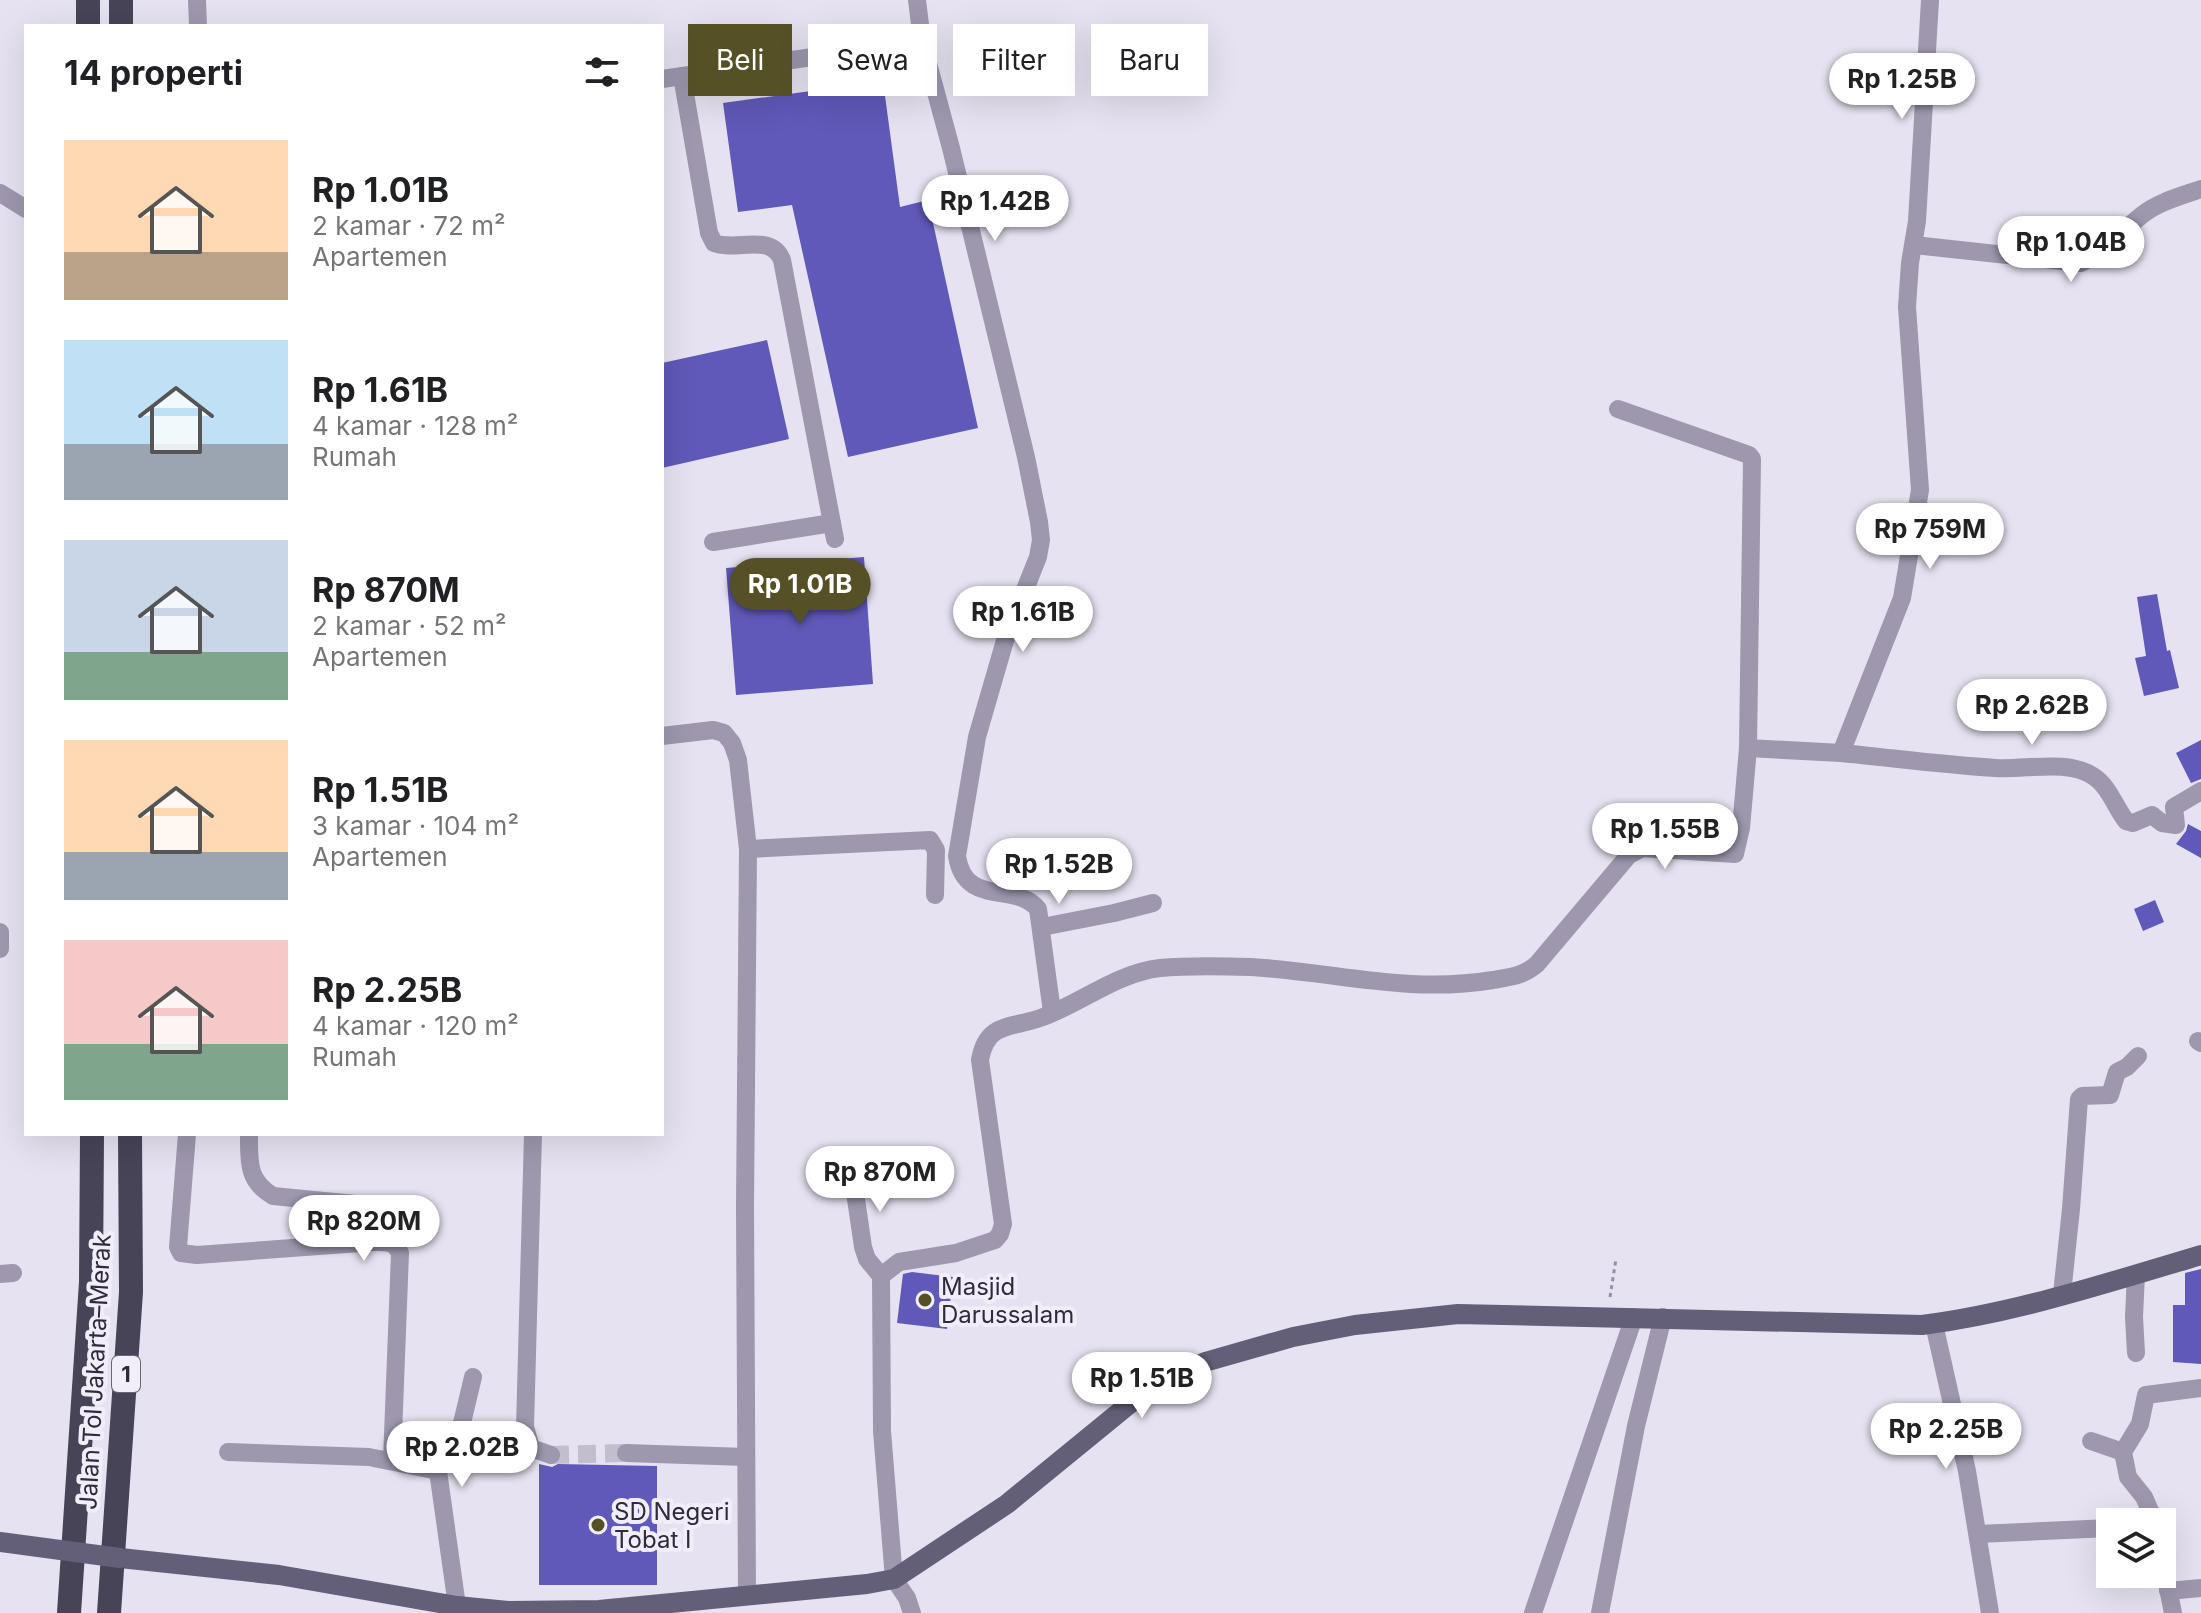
<!DOCTYPE html>
<html lang="id">
<head>
<meta charset="utf-8">
<style>
  :root { --surface:#fff; --page:#f6f6f6; --text:#202124; --muted:#757577; --accent:#555026 }
  body { margin:0; font-family:Inter,sans-serif; background:var(--page); color:var(--text); height:100vh; display:flex; flex-direction:column; font-size:30px; white-space:nowrap }
  * { box-sizing:border-box; margin:0 }
  p { font-size:26px; color:var(--muted) }
  .icon { flex:none; width:44px; height:44px; fill:none; stroke:currentColor; stroke-width:2; stroke-linecap:round; stroke-linejoin:round }
  .map { position:relative; flex:1; overflow:hidden }
  .sheet { position:absolute; left:24px; top:24px; width:640px; height:1112px; display:flex; flex-direction:column; background:var(--surface); border-radius:0px; box-shadow:0 8px 32px #0002 }
  .sheet>* { flex:none }
  .guide { position:absolute; left:688px; top:24px; width:760px; height:72px; display:flex; gap:16px }
  .controls { position:absolute; left:2096px; top:1508px; display:grid; gap:16px }
  .controls a { display:grid; place-items:center; width:80px; height:80px; border-radius:0px; background:var(--surface); box-shadow:0 8px 32px #0002; font-size:40px }
  .price { position:absolute; translate:-50% -68px; padding:0 18px; border-radius:28px; background:#fff; color:#222; font-size:26px; line-height:52px; filter:drop-shadow(0 2px 4px #0008) }
  .price::after { content:''; position:absolute; left:50%; top:48px; width:24px; height:18px; margin-left:-12px; background:inherit; clip-path:polygon(0 0,100% 0,50% 100%) }
  .price.selected { background:var(--accent); color:#fff }
  ul { padding:0; list-style:none }
  li { display:flex; align-items:center; gap:24px; height:200px; padding:0 40px }
  li span { display:grid; place-items:center; flex:none; width:224px; height:160px; border-radius:0px; color:#555 }
  li>.icon { margin-inline-start:auto }
  span .icon { width:96px; height:96px; fill:#fffc; stroke-width:1 }
  li b { font-size:34px }
  h2 { display:flex; justify-content:space-between; align-items:center; height:96px; padding:0 40px; font-size:34px }
  .tag { padding:0 28px; border-radius:0px; background:var(--surface); box-shadow:0 8px 32px #0002; font-size:28px; line-height:72px }
  .tag.selected { background:var(--accent); color:#fff }
  .map>svg:first-child { display:block }
  .building { fill:#5f59b9 }
  .lines { fill:none; stroke-linecap:round; stroke-linejoin:round }
  .minor-tunnel { stroke:#c2becc; stroke-width:18; stroke-dasharray:18 9; stroke-linecap:butt }
  .path { stroke:#958ea8; stroke-width:3; stroke-dasharray:4 4; stroke-linecap:butt }
  .minor { stroke:#9e97ae; stroke-width:18 }
  .major { stroke:#635f78; stroke-width:20 }
  .highway { stroke:#474458; stroke-width:24 }
  .major-bridge { stroke:#635f78; stroke-width:20 }
  .poi-dot { fill:#555026; stroke:#f2eef9; stroke-width:3 }
  .labels { text-anchor:middle; dominant-baseline:central; stroke-width:8; stroke-linejoin:round; paint-order:stroke }
  .shield { fill:#f2eef9; stroke:#696672; stroke-width:2 }
  .shield-label { font-size:22px; font-weight:bold; fill:#2e2c38 }
  .poi-label { font-size:24px; fill:#2e2c38; stroke:#f2eef9; text-anchor:start }
  .street-label { font-size:24px; fill:#2e2c38; stroke:#f2eef9 }
</style>
</head>
<body>
<div class="map">
<svg width="2201" height="1613" viewBox="0 0 2201 1613">
  <rect width="100%" height="100%" fill="#e7e2f1"/>
  <g class="building">
    <polygon points="883,81 900,207 928,200 978,428 848,457 792,205 738,212 723,103"/>
    <polygon points="767,340 789,439 662,468 662,363"/>
    <polygon points="864,557 873,684 736,695 726,568"/>
    <polygon points="2157,594 2167,651 2170,650 2179,688 2144,696 2135,658 2146,656 2137,597"/>
    <polygon points="2201,740 2201,779 2191,783 2176,753"/>
    <polygon points="2188,824 2201,831 2201,858 2176,844 2186,831"/>
    <polygon points="2155,900 2164,922 2143,931 2134,909"/>
    <polygon points="2201,1269 2201,1364 2173,1362 2173,1305 2185,1305 2185,1273"/>
    <polygon points="912,1272 953,1277 947,1329 897,1323 903,1274"/>
    <polygon points="539,1464 552,1467 558,1464 657,1466 657,1585 539,1585"/>
  </g>
  <g class="lines">
    <polyline class="minor-tunnel" points="551,1455 626,1453"/>
    <polyline class="path" points="1610,1297 1616,1259"/>
    <g class="minor">
      <polyline points="197,0 198,26"/>
      <path d="M917,0L922,41L951,148L1026,457L1039,522L1041,540L1038,557L1006,637L977,737L957,856C965,908 1015,881 1038,909L1052,1012"/>
      <path d="M682,76L709,233L714,243C736,252 771,232 782,260L835,539"/>
      <polyline points="662,79 922,41"/>
      <polyline points="0,193 26,209"/>
      <path d="M1914,245L2081,263C2105,251 2121,232 2142,215C2158,202 2181,196 2201,189"/>
      <polyline points="713,542 832,523"/>
      <polyline points="662,736 713,730 724,733 732,743 738,760 748,849 745,1206 747,1596"/>
      <polyline points="1748,748 1841,753 1902,598 1920,490 1907,307 1910,263 1917,221 1930,0"/>
      <path d="M1841,753C1893,758 1944,765 1996,768C2025,770 2067,759 2093,776C2109,786 2115,807 2126,821L2133,823L2152,815L2162,823L2176,825L2174,807L2201,791"/>
      <polyline points="748,849 930,840 936,850 935,895"/>
      <polyline points="1042,927 1114,913 1153,903"/>
      <polyline points="0,932 0,949"/>
      <polyline points="2198,1041 2201,1043"/>
      <path d="M187,1134L178,1247L181,1253L197,1255L374,1242C387,1242 394,1241 400,1253L392,1461"/>
      <path d="M249,1134C249,1161 247,1181 273,1196L396,1208"/>
      <polyline points="533,1134 525,1427 531,1448 551,1455"/>
      <polyline points="851,1165 863,1247 867,1259 881,1276"/>
      <polyline points="0,1274 13,1273"/>
      <polyline points="2062,1294 2071,1209 2079,1099 2082,1096 2110,1095 2117,1072 2127,1067 2138,1056"/>
      <polyline points="1934,1324 1967,1471 1990,1613"/>
      <polyline points="2136,1353 2134,1317 2136,1274"/>
      <polyline points="2091,1441 2123,1452"/>
      <polyline points="228,1452 369,1457 438,1471"/>
      <polyline points="626,1453 746,1457"/>
      <polyline points="2155,1522 2144,1497 2128,1477 2123,1452 2140,1424 2146,1395 2201,1388"/>
      <polyline points="1978,1534 2110,1528"/>
      <polyline points="2162,1558 2173,1613"/>
      <polyline points="2168,1591 2201,1588"/>
      <polyline points="457,1606 438,1471 447,1449 462,1423 473,1377"/>
      <path d="M912,1613L907,1598L894,1579L882,1431L881,1276L899,1262L956,1253L995,1240L1000,1234L1003,1224L980,1060C987,1020 1013,1029 1043,1017C1083,1002 1117,973 1160,968C1190,965 1222,966 1251,967C1336,972 1407,994 1493,980C1509,977 1524,976 1537,964L1629,855L1642,848L1735,854L1741,828L1748,748L1752,459L1749,455L1618,409"/>
      <polyline points="1533,1613 1634,1317"/>
      <polyline points="1600,1613 1636,1426 1663,1317"/>
    </g>
    <path class="major" d="M120,1558L279,1575L457,1606L508,1611L599,1610L867,1584L894,1579L1007,1504L1149,1388L1205,1362L1293,1337L1355,1325L1458,1314L1922,1325C2016,1313 2110,1282 2201,1255"/>
    <g class="highway">
      <polyline points="88,0 88,26"/>
      <polyline points="121,0 121,26"/>
      <polyline points="69,1613 91,1282 92,1134"/>
      <polyline points="109,1613 131,1292 130,1134"/>
    </g>
    <polyline class="major-bridge" points="0,1542 120,1558"/>
  </g>
  <g class="poi-dot">
    <circle cx="925" cy="1300" r="8"/>
    <circle cx="598" cy="1525" r="8"/>
  </g>
  <g class="labels">
    <rect class="shield" x="112" y="1356" width="28" height="36" rx="6"/>
    <g class="shield-label">
      <text x="126" y="1374">1</text>
    </g>
    <g class="poi-label">
      <text x="941" y="1286">Masjid<tspan x="941" dy="28">Darussalam</tspan></text>
      <text x="614" y="1511">SD Negeri<tspan x="614" dy="28">Tobat I</tspan></text>
    </g>
    <g class="street-label">
      <text transform="translate(95 1372) rotate(-87)">Jalan Tol Jakarta–Merak</text>
    </g>
  </g>
</svg>
<div class="controls">
<a><svg class="icon" aria-label="layers" viewBox="0 0 24 24"><path d="M12 4l9 5-9 5-9-5zM3 14l9 5 9-5"/></svg></a>
</div>
<b class="price" style="left:1902px;top:121px">Rp 1.25B</b>
<b class="price" style="left:995px;top:243px">Rp 1.42B</b>
<b class="price" style="left:2071px;top:284px">Rp 1.04B</b>
<b class="price" style="left:1930px;top:571px">Rp 759M</b>
<b class="price selected" style="left:800px;top:626px">Rp 1.01B</b>
<b class="price" style="left:1023px;top:654px">Rp 1.61B</b>
<b class="price" style="left:2032px;top:747px">Rp 2.62B</b>
<b class="price" style="left:1665px;top:871px">Rp 1.55B</b>
<b class="price" style="left:1059px;top:906px">Rp 1.52B</b>
<b class="price" style="left:880px;top:1214px">Rp 870M</b>
<b class="price" style="left:364px;top:1263px">Rp 820M</b>
<b class="price" style="left:1142px;top:1420px">Rp 1.51B</b>
<b class="price" style="left:1946px;top:1471px">Rp 2.25B</b>
<b class="price" style="left:462px;top:1489px">Rp 2.02B</b>
<div class="guide">
<a class="tag selected">Beli</a>
<a class="tag">Sewa</a>
<a class="tag">Filter</a>
<a class="tag">Baru</a>
</div>
<section class="sheet">
<h2>14 properti<svg class="icon" aria-label="filters" viewBox="0 0 24 24"><path d="M4 7h16M4 17h16"/><circle cx="9" cy="7" r="2"/><circle cx="15" cy="17" r="2"/></svg></h2>
<ul>
<li><span style="background:linear-gradient(#ffd9b3 70%,#b9a48a 0)"><svg class="icon" aria-label="home" viewBox="0 0 24 24"><path d="M3 11l9-7 9 7M6 9v11h12V9"/></svg></span><div><b>Rp 1.01B</b><p>2 kamar · 72 m²</p><p>Apartemen</p></div></li>
<li><span style="background:linear-gradient(#bfe0f5 65%,#9aa5b1 0)"><svg class="icon" aria-label="home" viewBox="0 0 24 24"><path d="M3 11l9-7 9 7M6 9v11h12V9"/></svg></span><div><b>Rp 1.61B</b><p>4 kamar · 128 m²</p><p>Rumah</p></div></li>
<li><span style="background:linear-gradient(#c9d6e8 70%,#7fa58c 0)"><svg class="icon" aria-label="home" viewBox="0 0 24 24"><path d="M3 11l9-7 9 7M6 9v11h12V9"/></svg></span><div><b>Rp 870M</b><p>2 kamar · 52 m²</p><p>Apartemen</p></div></li>
<li><span style="background:linear-gradient(#ffd9b3 70%,#9aa5b1 0)"><svg class="icon" aria-label="home" viewBox="0 0 24 24"><path d="M3 11l9-7 9 7M6 9v11h12V9"/></svg></span><div><b>Rp 1.51B</b><p>3 kamar · 104 m²</p><p>Apartemen</p></div></li>
<li><span style="background:linear-gradient(#f6c9c9 65%,#7fa58c 0)"><svg class="icon" aria-label="home" viewBox="0 0 24 24"><path d="M3 11l9-7 9 7M6 9v11h12V9"/></svg></span><div><b>Rp 2.25B</b><p>4 kamar · 120 m²</p><p>Rumah</p></div></li>
</ul>
</section>
</div>
</body>
</html>
